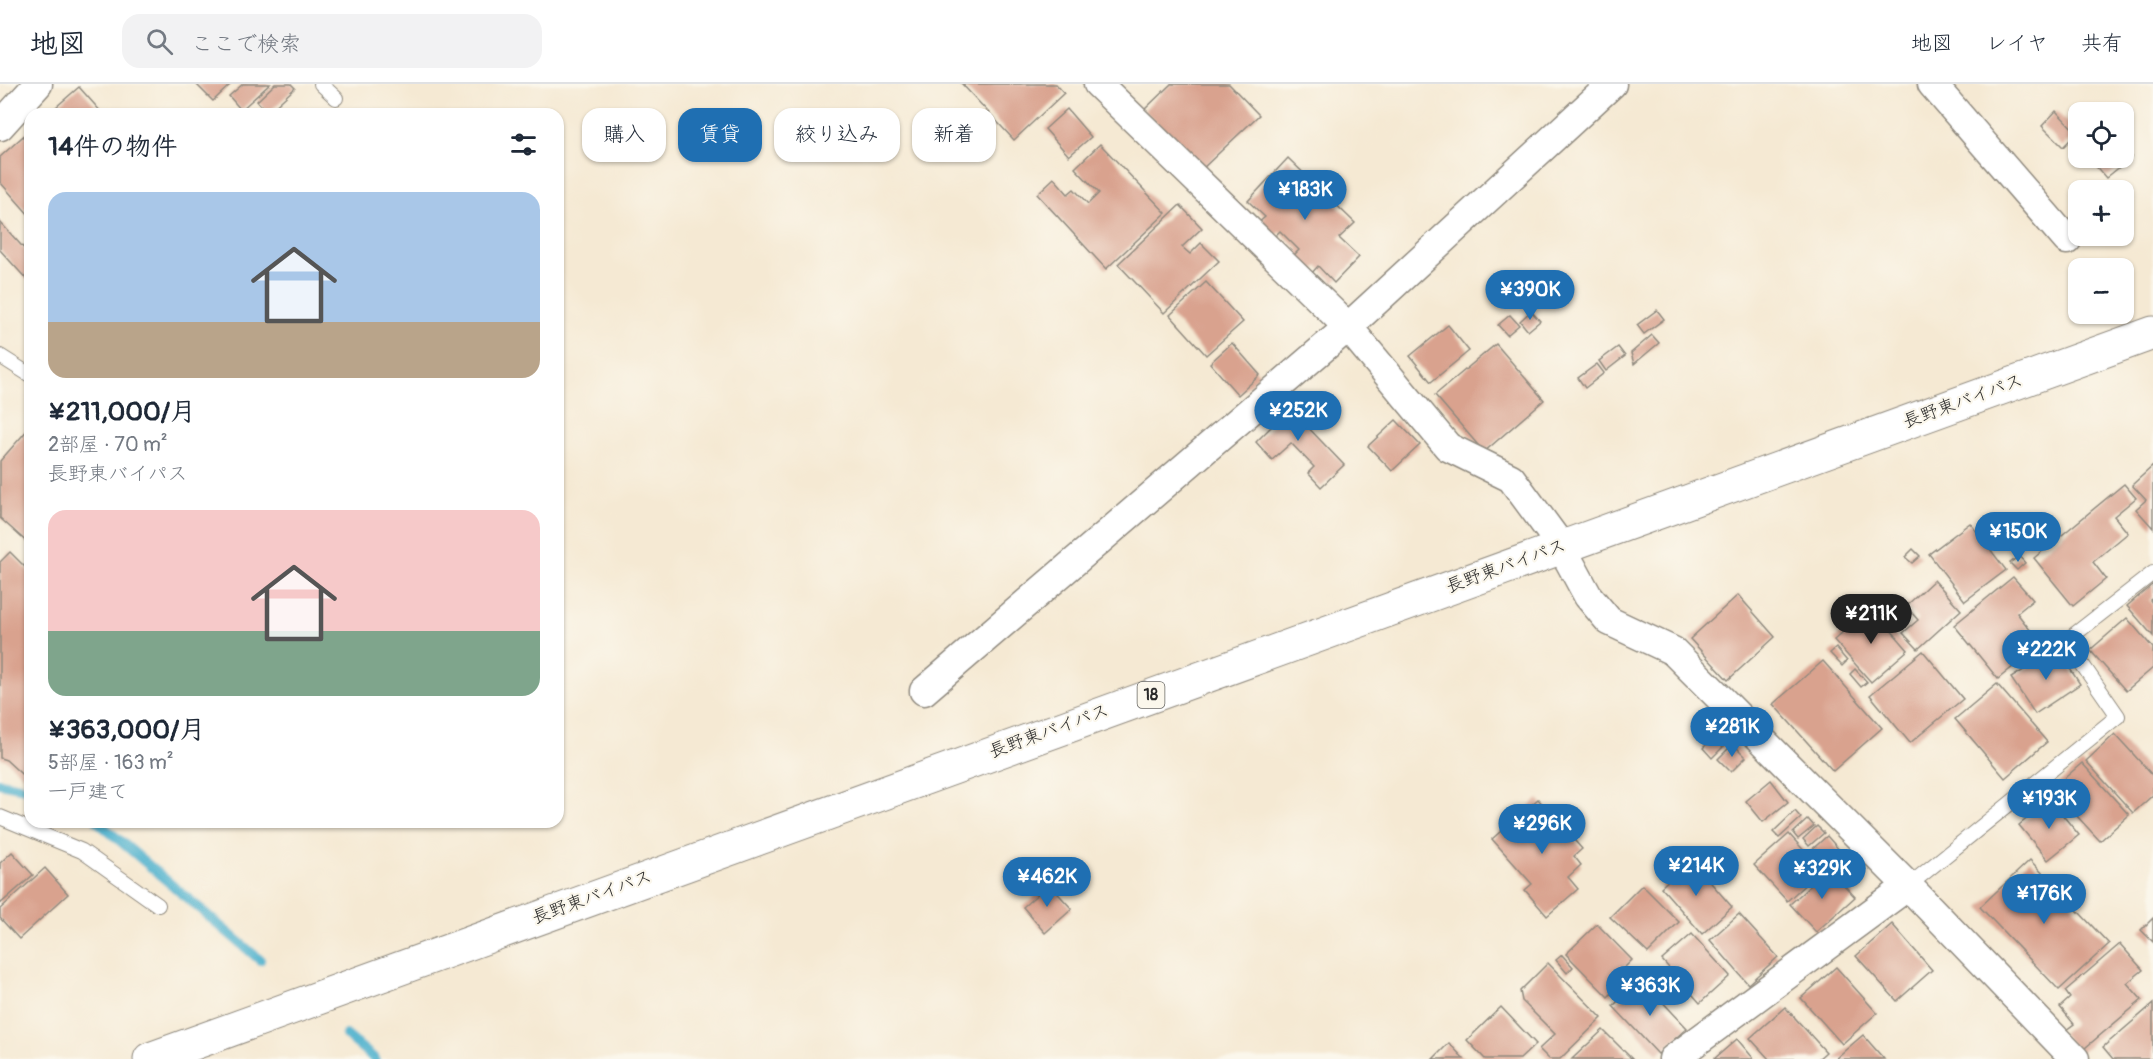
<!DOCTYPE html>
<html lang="ja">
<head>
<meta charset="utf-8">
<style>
  :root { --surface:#fff; --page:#f2f2f3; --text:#1f2937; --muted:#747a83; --line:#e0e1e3; --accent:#1f6fb2 }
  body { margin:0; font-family:Pangolin,"Klee One",sans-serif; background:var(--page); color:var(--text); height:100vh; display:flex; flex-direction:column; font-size:22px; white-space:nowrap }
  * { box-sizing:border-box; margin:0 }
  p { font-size:20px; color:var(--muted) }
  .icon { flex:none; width:33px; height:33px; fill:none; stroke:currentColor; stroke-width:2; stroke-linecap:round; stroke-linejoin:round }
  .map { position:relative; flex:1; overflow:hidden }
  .sheet { position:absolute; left:24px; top:24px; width:540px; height:720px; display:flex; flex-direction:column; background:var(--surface); border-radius:18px; box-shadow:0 2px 4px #0004 }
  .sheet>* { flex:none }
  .guide { position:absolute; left:582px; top:24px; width:570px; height:54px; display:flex; gap:12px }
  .fabs { position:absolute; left:2068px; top:18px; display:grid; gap:12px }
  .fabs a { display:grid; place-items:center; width:66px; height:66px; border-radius:12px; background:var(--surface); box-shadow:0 2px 4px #0004; font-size:30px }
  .price { position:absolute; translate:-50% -51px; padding:0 14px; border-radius:21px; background:var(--accent); color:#fff; font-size:20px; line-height:39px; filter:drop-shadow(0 2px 3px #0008) }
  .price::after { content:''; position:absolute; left:50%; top:36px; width:18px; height:14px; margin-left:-9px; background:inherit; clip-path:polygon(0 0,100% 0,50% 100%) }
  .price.selected { background:#222; color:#fff }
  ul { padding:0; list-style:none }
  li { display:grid; align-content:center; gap:12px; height:318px; padding:0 24px }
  li span { display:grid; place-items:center; height:186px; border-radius:18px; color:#555 }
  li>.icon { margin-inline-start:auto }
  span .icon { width:108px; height:108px; fill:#fffc; stroke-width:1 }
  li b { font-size:26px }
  h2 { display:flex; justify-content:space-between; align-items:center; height:72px; padding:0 24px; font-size:26px }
  .chip { padding:0 21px; border-radius:18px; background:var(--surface); box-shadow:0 2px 4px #0004; font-size:21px; line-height:54px }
  .chip.selected { background:var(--accent); color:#fff }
  header { display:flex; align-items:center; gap:36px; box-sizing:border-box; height:84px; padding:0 30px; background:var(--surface); border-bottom:2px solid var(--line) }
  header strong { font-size:28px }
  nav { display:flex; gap:33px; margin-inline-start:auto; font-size:21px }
  .search { width:420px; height:54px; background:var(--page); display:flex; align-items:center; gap:15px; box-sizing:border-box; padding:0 21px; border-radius:18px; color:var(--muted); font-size:22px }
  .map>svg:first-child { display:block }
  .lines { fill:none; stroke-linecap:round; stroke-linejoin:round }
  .stream { stroke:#4eb1cd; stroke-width:10 }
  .building { fill:#d9a28e }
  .service-casing { stroke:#908a7f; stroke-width:16 }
  .minor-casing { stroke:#908a7f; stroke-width:31 }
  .trunk-casing { stroke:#908a7f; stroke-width:35 }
  .service { stroke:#fff; stroke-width:14 }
  .minor { stroke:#fff; stroke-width:28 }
  .trunk { stroke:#fff; stroke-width:33 }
  .labels { text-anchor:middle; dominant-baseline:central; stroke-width:4.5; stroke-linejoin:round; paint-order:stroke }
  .shield { fill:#fbf7ec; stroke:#696865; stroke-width:1.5 }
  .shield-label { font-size:16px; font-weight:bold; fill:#2b2b2b }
  .street-label { font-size:18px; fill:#2b2b2b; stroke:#fbf7ec }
</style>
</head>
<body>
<header>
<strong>地図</strong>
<div class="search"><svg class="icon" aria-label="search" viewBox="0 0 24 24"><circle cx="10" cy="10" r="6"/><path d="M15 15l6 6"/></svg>ここで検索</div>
<nav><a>地図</a><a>レイヤ</a><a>共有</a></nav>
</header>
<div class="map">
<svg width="2153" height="975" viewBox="0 0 2153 975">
  <rect width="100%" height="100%" fill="#fbf7ec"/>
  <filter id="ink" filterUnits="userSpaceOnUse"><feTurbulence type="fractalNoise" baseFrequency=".0167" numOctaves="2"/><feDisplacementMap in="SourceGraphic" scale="12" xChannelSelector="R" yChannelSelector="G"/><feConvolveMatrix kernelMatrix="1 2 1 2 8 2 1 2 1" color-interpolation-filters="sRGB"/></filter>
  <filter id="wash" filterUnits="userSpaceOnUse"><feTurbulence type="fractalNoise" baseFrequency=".008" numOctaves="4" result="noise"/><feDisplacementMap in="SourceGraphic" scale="24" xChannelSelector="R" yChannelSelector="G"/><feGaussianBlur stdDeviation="1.35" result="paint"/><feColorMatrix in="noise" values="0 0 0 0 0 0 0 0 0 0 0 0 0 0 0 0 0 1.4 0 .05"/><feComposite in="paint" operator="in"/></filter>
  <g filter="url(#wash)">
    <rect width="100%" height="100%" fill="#f5e9d3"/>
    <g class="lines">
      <g class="stream">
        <polyline points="0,699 30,705"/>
        <polyline points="98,738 260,876"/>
        <polyline points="346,951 375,975"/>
      </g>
    </g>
    <g id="blocks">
      <g class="building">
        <polygon points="196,0 231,0 213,17"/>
        <polygon points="243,0 270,0 241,26 229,12"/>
        <polygon points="275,0 291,0 295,4 268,29 257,17"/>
        <polygon points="962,0 1056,0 1064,9 1014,56"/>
        <polygon points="1171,0 1229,0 1259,31 1201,86 1144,26"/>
        <polygon points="79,3 103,30 48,30"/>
        <polygon points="1067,25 1091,53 1069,72 1045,45"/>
        <polygon points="2056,27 2077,49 2063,63 2042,42"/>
        <polygon points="30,46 30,132 0,98 0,73"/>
        <polygon points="1100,60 1166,129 1106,185 1037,110 1054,94 1068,110 1074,105 1088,120 1099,109 1075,84"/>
        <polygon points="2124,64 2132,73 2106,94 2093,79 2100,74 2124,74"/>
        <polygon points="1288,74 1355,139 1339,154 1359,173 1334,199 1318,182 1311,190 1293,172 1299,166 1280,147 1271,156 1256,141 1265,133 1248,117"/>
        <polygon points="1180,121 1202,144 1182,163 1190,170 1201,159 1219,177 1164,229 1118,180"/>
        <polygon points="0,138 30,171 30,199 0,166"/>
        <polygon points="1206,198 1243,238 1206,271 1170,231"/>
        <polygon points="1657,226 1664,235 1644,250 1637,241"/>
        <polygon points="1531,227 1540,237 1528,247 1520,237"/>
        <polygon points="1510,231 1519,241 1507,251 1498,241"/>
        <polygon points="1448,241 1469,267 1431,298 1410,272"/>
        <polygon points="1652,251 1659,259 1634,280 1631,269"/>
        <polygon points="1232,259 1260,291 1238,311 1210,279"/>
        <polygon points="1496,260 1544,316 1484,368 1435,311"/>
        <polygon points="1618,263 1625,272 1606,287 1599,277"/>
        <polygon points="1597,280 1604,289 1585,304 1578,294"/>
        <polygon points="1280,314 1344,381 1321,403 1308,389 1314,383 1291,359 1272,376 1256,358 1272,342 1263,331"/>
        <polygon points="1396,336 1420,361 1392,387 1368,362"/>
        <polygon points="30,343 30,461 0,434 0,377"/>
        <polygon points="2153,382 2153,444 2136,425 2146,416 2132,401"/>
        <polygon points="2124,400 2136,414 2114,432 2128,449 2093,478 2106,495 2073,522 2034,474"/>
        <polygon points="1970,439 2006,486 1965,517 1929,470"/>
        <polygon points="1913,465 1920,472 1912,479 1905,473"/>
        <polygon points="10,468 30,488 30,698 6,676 0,674 0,478"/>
        <polygon points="2019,472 2025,479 2017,486 2010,479"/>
        <polygon points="2013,493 2033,516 2017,529 2041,560 1998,595 1954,541"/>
        <polygon points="1934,496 1961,526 1918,565 1903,549 1918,536 1906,522"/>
        <polygon points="2153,500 2153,514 2150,516 2153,520 2153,552 2127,522"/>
        <polygon points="1738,511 1775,553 1728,596 1690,555"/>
        <polygon points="1871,523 1908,566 1871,598 1834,556"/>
        <polygon points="2127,534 2153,564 2153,584 2126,607 2090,566"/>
        <polygon points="1836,564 1847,577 1842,582 1830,569"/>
        <polygon points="2057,565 2080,600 2035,630 2011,594"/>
        <polygon points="1923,567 1963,615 1910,659 1870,611"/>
        <polygon points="1823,577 1882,644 1833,687 1773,620"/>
        <polygon points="1855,585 1867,598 1861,603 1850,590"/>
        <polygon points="1997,600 2047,658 2005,694 1955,635"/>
        <polygon points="1723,644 1732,654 1712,674 1703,664"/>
        <polygon points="2115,650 2153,692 2153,711 2133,729 2086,677"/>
        <polygon points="1733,660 1746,673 1731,688 1718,675"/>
        <polygon points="2082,679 2129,731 2100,757 2052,705"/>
        <polygon points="1771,696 1788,718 1763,738 1746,717"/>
        <polygon points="1538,715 1582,765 1574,772 1581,781 1568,793 1578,805 1547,832 1525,806 1532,800 1492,755"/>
        <polygon points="2050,716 2079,751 2048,776 2019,741"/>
        <polygon points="1795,727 1801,734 1779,754 1773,748"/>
        <polygon points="1808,735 1814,742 1798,755 1793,749"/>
        <polygon points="1817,742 1824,749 1809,762 1803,755"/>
        <polygon points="1789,750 1807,770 1827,752 1841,768 1787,817 1754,781"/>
        <polygon points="12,768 33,791 0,820 0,779"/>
        <polygon points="1691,776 1732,823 1702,850 1661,803"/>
        <polygon points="2030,776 2109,860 2059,906 1980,823"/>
        <polygon points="45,784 68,810 19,855 0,834 0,825"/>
        <polygon points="1829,785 1855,813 1816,848 1790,820"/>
        <polygon points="1049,800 1072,825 1045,849 1023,823"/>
        <polygon points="1642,801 1679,838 1648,869 1610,833"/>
        <polygon points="1739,830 1778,873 1748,900 1710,856"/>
        <polygon points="2153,834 2153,858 2141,846"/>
        <polygon points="1597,840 1632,876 1613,895 1619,902 1608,913 1566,870"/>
        <polygon points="1892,840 1932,886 1897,917 1856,872"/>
        <polygon points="1692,850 1730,892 1700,919 1662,876"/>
        <polygon points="2120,860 2143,886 2127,899 2142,916 2079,969 2062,949 2074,940 2060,923 2070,914 2065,907"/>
        <polygon points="1562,871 1573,883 1567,889 1556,876"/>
        <polygon points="1548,879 1602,934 1560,975 1549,975 1539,965 1555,950 1522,917 1520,907"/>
        <polygon points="1836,883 1877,929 1842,960 1801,914"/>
        <polygon points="1641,895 1687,944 1658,970 1613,922"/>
        <polygon points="2153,920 2153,975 2113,975 2103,963"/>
        <polygon points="1501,923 1536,960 1520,975 1485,975 1467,956"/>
        <polygon points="1785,923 1826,968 1818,975 1769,975 1750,954"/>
        <polygon points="1603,946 1632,975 1572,975"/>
        <polygon points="1863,951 1884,975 1835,975"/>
        <polygon points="1737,955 1754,975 1714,975"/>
        <polygon points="1449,959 1464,975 1433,975"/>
      </g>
    </g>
  </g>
  <g filter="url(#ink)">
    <use href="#blocks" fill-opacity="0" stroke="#908a7f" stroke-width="1.5"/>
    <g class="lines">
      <g class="service-casing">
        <g id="service">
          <polyline points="321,0 336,14"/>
          <polyline points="0,272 30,291"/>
          <polyline points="0,733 82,767 158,821"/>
          <polyline points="1908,802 2118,632 2066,557 2153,489"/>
        </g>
      </g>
      <g class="minor-casing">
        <g id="minor">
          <polyline points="1098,0 1348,243 1612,0"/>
          <polyline points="1932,0 2067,156"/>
          <polyline points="0,42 38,0"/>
          <polyline points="924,607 1348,243 1448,363 1511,394 1561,462 1588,512 1609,537 1673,567 1917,811 2075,975"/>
          <polyline points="1673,975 1908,802"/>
        </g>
      </g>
      <g class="trunk-casing">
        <polyline id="trunk" points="150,975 2153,249"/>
      </g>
      <use href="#service" class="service"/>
      <use href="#minor" class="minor"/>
      <use href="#trunk" class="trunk"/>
    </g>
  </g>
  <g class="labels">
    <rect class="shield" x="1137.5" y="598" width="27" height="26" rx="4.5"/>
    <g class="shield-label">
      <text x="1151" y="611">18</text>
    </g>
    <g class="street-label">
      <text transform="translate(1963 317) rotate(-20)">長野東バイパス</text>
      <text transform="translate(1506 482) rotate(-20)">長野東バイパス</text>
      <text transform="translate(1049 647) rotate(-20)">長野東バイパス</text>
      <text transform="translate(592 813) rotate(-20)">長野東バイパス</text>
    </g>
  </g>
</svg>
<div class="fabs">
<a><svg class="icon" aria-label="locate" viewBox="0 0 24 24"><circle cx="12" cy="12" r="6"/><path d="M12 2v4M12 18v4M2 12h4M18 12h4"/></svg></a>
<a>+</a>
<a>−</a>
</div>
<b class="price" style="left:1305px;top:137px">¥183K</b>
<b class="price" style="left:1530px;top:237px">¥390K</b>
<b class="price" style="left:1298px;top:358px">¥252K</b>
<b class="price" style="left:2018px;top:479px">¥150K</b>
<b class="price selected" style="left:1871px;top:561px">¥211K</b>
<b class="price" style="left:2046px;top:597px">¥222K</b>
<b class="price" style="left:1732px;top:674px">¥281K</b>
<b class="price" style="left:2049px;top:746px">¥193K</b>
<b class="price" style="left:1542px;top:771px">¥296K</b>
<b class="price" style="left:1696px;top:813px">¥214K</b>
<b class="price" style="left:1822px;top:816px">¥329K</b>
<b class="price" style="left:1047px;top:824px">¥462K</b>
<b class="price" style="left:2044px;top:841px">¥176K</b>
<b class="price" style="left:1650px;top:933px">¥363K</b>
<div class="guide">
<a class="chip">購入</a>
<a class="chip selected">賃貸</a>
<a class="chip">絞り込み</a>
<a class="chip">新着</a>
</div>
<section class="sheet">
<h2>14件の物件<svg class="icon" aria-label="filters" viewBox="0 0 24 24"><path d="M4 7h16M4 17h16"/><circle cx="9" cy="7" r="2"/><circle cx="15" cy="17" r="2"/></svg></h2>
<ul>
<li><span style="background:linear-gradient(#a9c7e8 70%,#b9a48a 0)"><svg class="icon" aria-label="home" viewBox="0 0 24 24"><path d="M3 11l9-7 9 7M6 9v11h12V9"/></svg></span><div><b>¥211,000/月</b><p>2部屋 · 70 m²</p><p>長野東バイパス</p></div></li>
<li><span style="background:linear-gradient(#f6c9c9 65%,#7fa58c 0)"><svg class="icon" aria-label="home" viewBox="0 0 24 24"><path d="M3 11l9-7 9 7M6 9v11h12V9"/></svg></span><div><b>¥363,000/月</b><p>5部屋 · 163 m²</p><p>一戸建て</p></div></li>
</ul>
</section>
</div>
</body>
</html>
